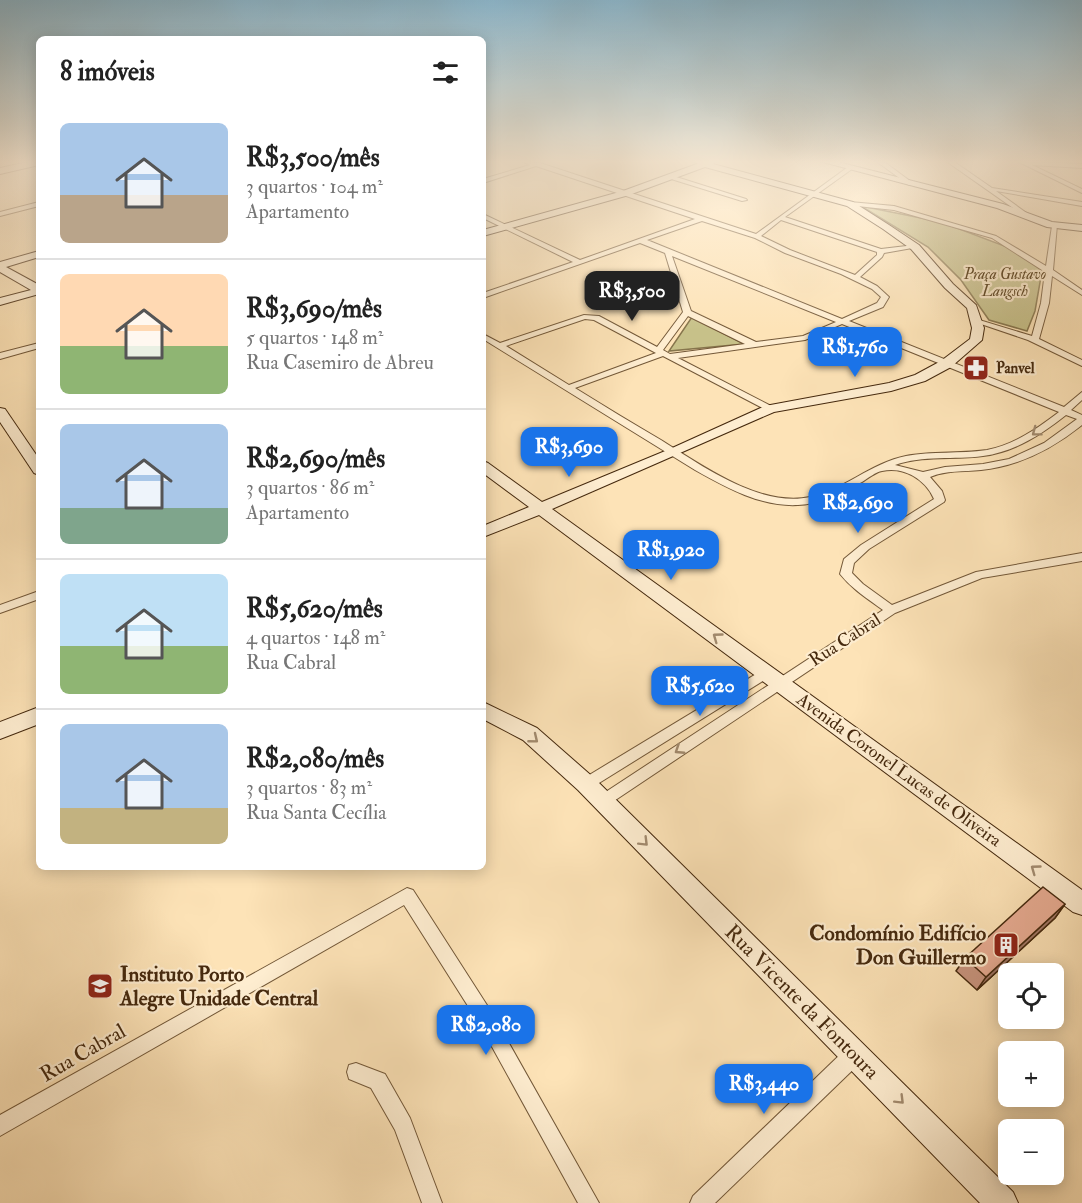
<!DOCTYPE html>
<html lang="pt">
<head>
<meta charset="utf-8">
<style>
  :root { --surface:#fff; --page:#f6f6f6; --text:#222; --muted:#767676; --line:#e0e0e0; --accent:#1a73e8 }
  body { margin:0; font-family:"IM FELL Double Pica",serif; background:var(--page); color:var(--text); height:100vh; display:flex; flex-direction:column; font-size:22px; white-space:nowrap }
  * { box-sizing:border-box; margin:0 }
  p { font-size:20px; color:var(--muted) }
  .icon { flex:none; width:33px; height:33px; fill:none; stroke:currentColor; stroke-width:2; stroke-linecap:round; stroke-linejoin:round }
  .map { position:relative; flex:1; overflow:hidden }
  .sheet { position:absolute; left:36px; top:36px; width:450px; height:834px; display:flex; flex-direction:column; background:var(--surface); border-radius:9px; box-shadow:0 3px 15px #0003 }
  .sheet>* { flex:none }
  .tools { position:absolute; left:998px; top:963px; display:grid; gap:12px }
  .tools a { display:grid; place-items:center; width:66px; height:66px; border-radius:9px; background:var(--surface); box-shadow:0 3px 15px #0003; font-size:30px }
  .price { position:absolute; translate:-50% -51px; padding:0 14px; border-radius:12px; background:var(--accent); color:#fff; font-size:20px; line-height:39px; filter:drop-shadow(0 2px 3px #0008) }
  .price::after { content:''; position:absolute; left:50%; top:36px; width:18px; height:14px; margin-left:-9px; background:inherit; clip-path:polygon(0 0,100% 0,50% 100%) }
  .price.active { background:#222; color:#fff }
  ul { padding:0; list-style:none }
  li { display:flex; align-items:center; gap:18px; height:150px; padding:0 24px }
  li+li { border-top:2px solid var(--line) }
  li span { display:grid; place-items:center; flex:none; width:168px; height:120px; border-radius:9px; color:#555 }
  li>.icon { margin-inline-start:auto }
  span .icon { width:72px; height:72px; fill:#fffc; stroke-width:1 }
  li b { font-size:26px }
  h2 { display:flex; justify-content:space-between; align-items:center; height:72px; padding:0 24px; font-size:26px }
  .map>svg:first-child { display:block }
  .green { fill:#c7c189; stroke:#86754c; stroke-width:1.5 }
  .lines { fill:none; stroke-linecap:round; stroke-linejoin:round }
  .street-casing { stroke:#735838; stroke-width:2 }
  .secondary-casing { stroke:#45290e; stroke-width:2 }
  .street { fill:#feedd0; fill-rule:evenodd }
  .secondary { fill:#feedd0; fill-rule:evenodd }
  .wall { fill:#c8947e; stroke:#45290e; stroke-width:1.5 }
  .shaded-wall { fill:#a27867; stroke:#45290e; stroke-width:1.5 }
  .building { fill:#e8ac93; stroke:#45290e; stroke-width:1.5 }
  .oneway { stroke:#a28b6f }
  .labels { text-anchor:middle; dominant-baseline:central; stroke-width:4.5; stroke-linejoin:round; paint-order:stroke }
  .far-park-label { font-size:15px; font-style:italic; fill:#664f2d; stroke:#feedd0 }
  .far-poi-label { font-size:15px; font-weight:bold; fill:#45290e; stroke:#feedd0; text-anchor:start }
  .street-label { font-size:18px; fill:#45290e; stroke:#feedd0 }
  .near-poi-label { font-size:21px; font-weight:bold; fill:#45290e; stroke:#feedd0; text-anchor:end }
  .near-street-label { font-size:21px; fill:#45290e; stroke:#feedd0 }
</style>
</head>
<body>
<div class="map">
<svg width="1082" height="1203" viewBox="0 0 1082 1203">
  <rect width="100%" height="100%" fill="#fde3b7"/>
  <filter id="stains"><feTurbulence type="fractalNoise" baseFrequency=".00333" numOctaves="4"/><feColorMatrix values="0 0 0 0 .2 0 0 0 0 .09 0 0 0 0 .02 0 0 0 .5 -.17"/></filter>
  <radialGradient id="worn" r=".72"><stop offset=".6" stop-color="#630" stop-opacity="0"/><stop offset="1" stop-color="#630" stop-opacity=".3"/></radialGradient>
  <g class="green">
    <polygon points="861,206 941,222 1020,252 1042,271 1035,311 1027,331 989,320 961,280 928,247"/>
    <polygon points="692,317 744,344 669,351"/>
  </g>
  <g class="lines">
    <g class="street-casing">
      <g id="street">
        <path d="M522,161L540,163L756,234L848,167H852V169L785,217L881,249L915,245L918,247L884,253L882,257L860,277L877,286L889,297L883,307L849,321L1064,407L1082,392V400L1071,410L1082,415V425C1052,449 1020,466 981,470C964,472 946,470 930,477L942,491L945,500L944,502L869,549L854,563L852,573L863,584L892,605L976,572L1082,553V561L982,578L895,613L608,805L603,807L598,805L596,801L598,797L883,610C868,599 852,589 840,574L844,559L861,545L934,499C926,480 904,466 882,471C876,472 868,478 862,482C842,492 821,504 798,505C761,507 727,488 695,470L483,339V334L500,343L584,315L599,316L657,347L683,312L665,253L640,243L483,298V293L573,262L483,218V214L580,260L695,219L536,166L483,183V179L530,165ZM781,220L877,252V255L855,275L790,250L761,236ZM702,221L755,238L785,253L841,274L872,289L881,297L877,303L842,319L647,240ZM672,256L836,322L803,336L756,342L691,311ZM688,316L745,344L670,354L663,350ZM585,319L594,320L656,353L569,385L506,346ZM842,324L1059,412C1038,428 1014,445 987,450C960,454 932,451 906,456C871,463 844,490 810,497C760,508 701,465 661,440C632,423 604,406 575,388L663,356L770,412L773,411V407L678,358L805,340ZM1066,415L1077,419L1044,443L1009,459L983,464L945,467L923,472L895,465C923,455 954,460 983,456C1015,452 1042,434 1066,415Z"/>
        <polygon points="691,161 701,161 708,164 705,166"/>
        <polygon points="876,161 883,161 914,184 909,185"/>
        <polygon points="946,161 953,161 992,188 1082,202 1082,206 996,191 1028,214 1023,215"/>
        <polygon points="1017,161 1082,164 1082,168 1032,165 1082,189 1082,193"/>
        <polygon points="670,175 746,199 747,200 742,201 668,178"/>
        <polygon points="39,202 39,206 0,216 0,212"/>
        <polygon points="850,202 894,206 996,236 1046,266 1052,226 1057,225 1053,270 1082,290 1082,295 1052,276 1049,303 1039,339 1082,360 1082,366 1028,340 972,321 976,319 1032,336 1041,303 1045,272 992,238 894,210 848,205"/>
        <polygon points="39,343 39,348 0,359 0,353"/>
        <polygon points="39,591 39,599 0,613 0,605"/>
        <polygon points="766,668 771,670 773,673 771,676 591,788 586,790 581,788 579,784 581,780"/>
        <polygon points="407,888 413,890 492,1013 599,1203 578,1203 480,1025 404,905 0,1136 0,1115"/>
        <polygon points="855,1045 862,1047 864,1054 862,1061 715,1203 690,1203 693,1196 848,1047"/>
        <polygon points="356,1063 385,1074 410,1118 442,1203 422,1203 395,1130 371,1088 349,1079 347,1072 349,1065"/>
      </g>
    </g>
    <g class="secondary-casing">
      <g id="secondary">
        <polygon points="32,161 39,161 39,165 0,174 0,168"/>
        <polygon points="705,161 717,161 713,164 853,202 889,225 919,245 953,284 976,305 984,328 982,340 951,367 925,381 891,391 774,412 552,509 1082,890 1082,915 1073,912 539,515 483,537 483,526 529,507 483,473 483,461 488,463 542,502 670,449 765,406 889,383 915,375 941,361 970,339 972,328 967,308 945,288 911,249 883,229 847,206 705,167 629,195 483,236 483,230 623,191"/>
        <polygon points="819,161 834,161 1003,204 1052,222 1082,225 1082,231 1047,227 997,208"/>
        <polygon points="39,251 39,257 6,267 39,285 39,294 0,305 0,298 31,290 0,272 0,262"/>
        <polygon points="0,408 5,409 39,459 39,475 34,473 0,422"/>
        <polygon points="483,702 537,728 594,778 1013,1192 1018,1203 980,1203 578,790 523,740 483,719"/>
        <polygon points="39,707 39,724 0,739 0,722"/>
      </g>
    </g>
    <use href="#street" class="street"/>
    <use href="#secondary" class="secondary"/>
  </g>
  <polygon class="wall" points="1065,904 1055,918 977,990 956,971 965,958"/>
  <polygon class="shaded-wall" points="1065,904 1055,918 977,990 986,977"/>
  <polygon class="building" points="1043,887 1065,904 986,977 965,958"/>
  <defs><path id="oneway-chevron" d="M-2-3.5L2.5 0L-2 3.5" fill="none" stroke-width="1.6" stroke-linecap="round" stroke-linejoin="round" transform="scale(1.5)"/></defs>
  <g class="oneway">
    <use href="#oneway-chevron" transform="translate(1036 432) rotate(143)"/>
    <use href="#oneway-chevron" transform="translate(717 637) rotate(-144)"/>
    <use href="#oneway-chevron" transform="translate(534 739) rotate(39)"/>
    <use href="#oneway-chevron" transform="translate(679 750) rotate(147)"/>
    <use href="#oneway-chevron" transform="translate(644 842) rotate(45)"/>
    <use href="#oneway-chevron" transform="translate(1035 869) rotate(-144)"/>
    <use href="#oneway-chevron" transform="translate(900 1100) rotate(45)"/>
  </g>
  <linearGradient id="sky" x2="0" y2="1"><stop stop-color="#8bb8cf"/><stop offset="0.49" stop-color="#fef2df"/><stop offset="1" stop-color="#fef2df" stop-opacity="0"/></linearGradient>
  <rect width="1082" height="330" fill="url(#sky)"/>
  <defs>
    <g id="pharmacy-square" transform="scale(1.35)"><rect x="-9" y="-9" width="18" height="18" rx="4" fill="#8f2418" stroke="#feedd0"/><path d="M-2-6h4v4h4v4h-4v4h-4v-4h-4v-4h4Z" fill="#fff"/></g>
    <g id="building-square" transform="scale(1.35)"><rect x="-9" y="-9" width="18" height="18" rx="4" fill="#8f2418" stroke="#feedd0"/><path d="M-4-6H4V6H1V3H-1V6H-4ZM-2.5-4.3h1.7v1.8h-1.7ZM.8-4.3h1.7v1.8H.8ZM-2.5-1h1.7V.8h-1.7ZM.8-1h1.7V.8H.8Z" fill="#fff"/></g>
    <g id="university-square" transform="scale(1.35)"><rect x="-9" y="-9" width="18" height="18" rx="4" fill="#8f2418" stroke="#feedd0"/><path d="M0-5L7-2L0 1L-7-2ZM-4 1L0 2.5L4 1V4Q0 6-4 4Z" fill="#fff"/></g>
  </defs>
  <g fill-rule="evenodd">
    <use href="#pharmacy-square" x="976" y="368"/>
    <use href="#building-square" x="1006" y="945"/>
    <use href="#university-square" x="100" y="986"/>
  </g>
  <g class="labels">
    <g class="far-park-label">
      <text x="1005" y="274">Praça Gustavo<tspan x="1005" dy="17">Langsch</tspan></text>
    </g>
    <g class="far-poi-label">
      <text x="996" y="368">Panvel</text>
    </g>
    <g class="street-label">
      <text transform="translate(845 640) rotate(-33)">Rua Cabral</text>
      <text transform="translate(899 770) rotate(36)">Avenida Coronel Lucas de Oliveira</text>
    </g>
    <g class="near-poi-label">
      <text x="986" y="933">Condomínio Edifício<tspan x="986" dy="24">Don Guillermo</tspan></text>
      <text x="120" y="974" text-anchor="start">Instituto Porto<tspan x="120" dy="24">Alegre Unidade Central</tspan></text>
    </g>
    <g class="near-street-label">
      <text transform="translate(802 1002) rotate(45)">Rua Vicente da Fontoura</text>
      <text transform="translate(83 1053) rotate(-30)">Rua Cabral</text>
    </g>
  </g>
  <rect width="100%" height="100%" filter="url(#stains)"/>
  <rect width="100%" height="100%" fill="url(#worn)"/>
</svg>
<div class="tools">
<a><svg class="icon" aria-label="locate" viewBox="0 0 24 24"><circle cx="12" cy="12" r="6"/><path d="M12 2v4M12 18v4M2 12h4M18 12h4"/></svg></a>
<a>+</a>
<a>−</a>
</div>
<b class="price active" style="left:632px;top:322px">R$3,500</b>
<b class="price" style="left:855px;top:378px">R$1,760</b>
<b class="price" style="left:569px;top:478px">R$3,690</b>
<b class="price" style="left:858px;top:534px">R$2,690</b>
<b class="price" style="left:671px;top:581px">R$1,920</b>
<b class="price" style="left:700px;top:717px">R$5,620</b>
<b class="price" style="left:486px;top:1056px">R$2,080</b>
<b class="price" style="left:764px;top:1115px">R$3,440</b>
<section class="sheet">
<h2>8 imóveis<svg class="icon" aria-label="filters" viewBox="0 0 24 24"><path d="M4 7h16M4 17h16"/><circle cx="9" cy="7" r="2"/><circle cx="15" cy="17" r="2"/></svg></h2>
<ul>
<li><span style="background:linear-gradient(#a9c7e8 60%,#b9a48a 0)"><svg class="icon" aria-label="home" viewBox="0 0 24 24"><path d="M3 11l9-7 9 7M6 9v11h12V9"/></svg></span><div><b>R$3,500/mês</b><p>3 quartos · 104 m²</p><p>Apartamento</p></div></li>
<li><span style="background:linear-gradient(#ffd9b3 60%,#8fb573 0)"><svg class="icon" aria-label="home" viewBox="0 0 24 24"><path d="M3 11l9-7 9 7M6 9v11h12V9"/></svg></span><div><b>R$3,690/mês</b><p>5 quartos · 148 m²</p><p>Rua Casemiro de Abreu</p></div></li>
<li><span style="background:linear-gradient(#a9c7e8 70%,#7fa58c 0)"><svg class="icon" aria-label="home" viewBox="0 0 24 24"><path d="M3 11l9-7 9 7M6 9v11h12V9"/></svg></span><div><b>R$2,690/mês</b><p>3 quartos · 86 m²</p><p>Apartamento</p></div></li>
<li><span style="background:linear-gradient(#bfe0f5 60%,#8fb573 0)"><svg class="icon" aria-label="home" viewBox="0 0 24 24"><path d="M3 11l9-7 9 7M6 9v11h12V9"/></svg></span><div><b>R$5,620/mês</b><p>4 quartos · 148 m²</p><p>Rua Cabral</p></div></li>
<li><span style="background:linear-gradient(#a9c7e8 70%,#c2b280 0)"><svg class="icon" aria-label="home" viewBox="0 0 24 24"><path d="M3 11l9-7 9 7M6 9v11h12V9"/></svg></span><div><b>R$2,080/mês</b><p>3 quartos · 83 m²</p><p>Rua Santa Cecília</p></div></li>
</ul>
</section>
</div>
</body>
</html>
